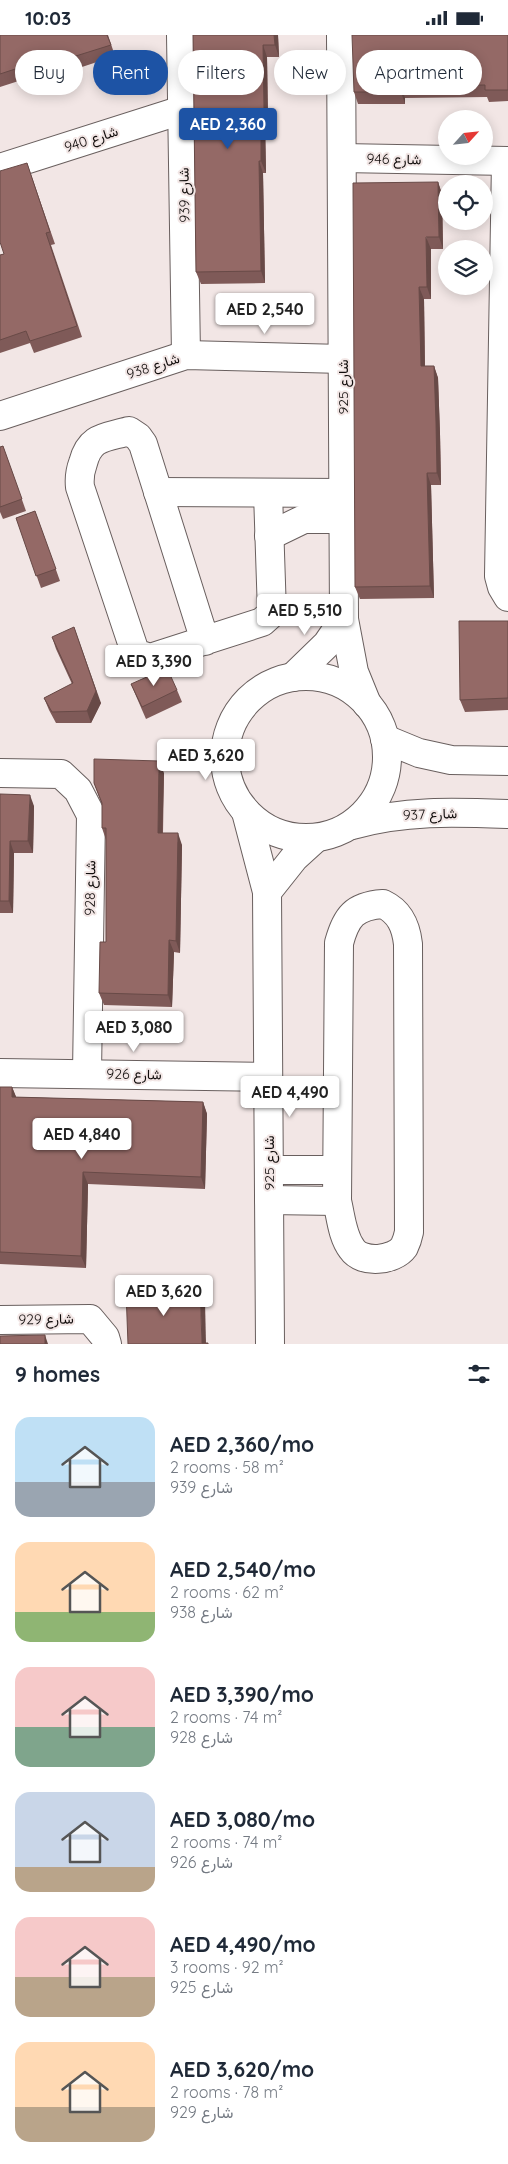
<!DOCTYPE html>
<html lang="en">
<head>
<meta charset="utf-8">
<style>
  :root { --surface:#fff; --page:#f2f2f3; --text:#1f2937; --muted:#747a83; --accent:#1d53a5 }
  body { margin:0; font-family:Quicksand,Vazirmatn,sans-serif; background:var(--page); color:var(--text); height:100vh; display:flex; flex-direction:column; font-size:19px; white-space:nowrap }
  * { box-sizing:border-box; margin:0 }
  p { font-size:16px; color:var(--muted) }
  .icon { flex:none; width:28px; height:28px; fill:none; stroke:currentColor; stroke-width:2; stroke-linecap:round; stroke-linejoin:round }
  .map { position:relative; height:1309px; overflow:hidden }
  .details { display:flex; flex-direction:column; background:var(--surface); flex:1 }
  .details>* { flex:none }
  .guide { position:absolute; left:15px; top:15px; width:479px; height:45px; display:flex; gap:10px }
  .needle { width:32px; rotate:63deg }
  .tools { position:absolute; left:438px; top:75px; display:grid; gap:10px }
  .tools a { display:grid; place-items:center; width:55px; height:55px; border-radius:50%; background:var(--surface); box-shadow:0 2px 12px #0003; font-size:25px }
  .price { position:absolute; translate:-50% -42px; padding:0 11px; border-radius:5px; background:#fff; color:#222; font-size:16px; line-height:32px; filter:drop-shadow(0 1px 2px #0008) }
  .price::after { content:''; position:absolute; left:50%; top:30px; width:15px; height:11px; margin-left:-8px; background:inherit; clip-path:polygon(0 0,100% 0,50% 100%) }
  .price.current { background:var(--accent); color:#fff }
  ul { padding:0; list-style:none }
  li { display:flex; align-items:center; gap:15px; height:125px; padding:0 15px }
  li span { display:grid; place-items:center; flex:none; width:140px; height:100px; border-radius:15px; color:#555 }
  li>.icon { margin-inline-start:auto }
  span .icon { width:60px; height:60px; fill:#fffc; stroke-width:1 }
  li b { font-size:21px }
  h2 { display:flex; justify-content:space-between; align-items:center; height:60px; padding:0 15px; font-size:21px }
  .tag { padding:0 18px; border-radius:22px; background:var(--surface); box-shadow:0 2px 12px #0003; font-size:18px; line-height:45px }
  .tag.current { background:var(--accent); color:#fff }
  .status { display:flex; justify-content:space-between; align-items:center; height:35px; padding:0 25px; background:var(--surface); direction:ltr }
  .status svg { height:14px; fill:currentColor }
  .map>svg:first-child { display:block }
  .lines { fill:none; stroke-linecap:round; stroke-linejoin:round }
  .minor-casing { stroke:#695f5e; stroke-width:30 }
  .minor { stroke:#fff; stroke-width:28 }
  .wall { fill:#7f5a58 }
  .shaded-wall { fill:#684a47 }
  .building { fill:#946966; stroke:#684a47 }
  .labels { text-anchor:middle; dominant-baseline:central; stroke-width:4; stroke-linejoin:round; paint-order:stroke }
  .street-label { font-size:14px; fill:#110d0c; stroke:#f2e6e5 }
</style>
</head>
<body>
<div class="status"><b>10:03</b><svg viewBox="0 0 49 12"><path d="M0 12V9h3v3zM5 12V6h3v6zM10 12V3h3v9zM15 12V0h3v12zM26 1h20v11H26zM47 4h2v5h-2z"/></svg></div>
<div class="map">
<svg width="508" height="1309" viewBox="0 0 508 1309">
  <rect width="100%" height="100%" fill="#f2e6e5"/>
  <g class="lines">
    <g class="minor-casing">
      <g id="minor">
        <polyline points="181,0 186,320"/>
        <polyline points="341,0 344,584 354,637 367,669"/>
        <polyline points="342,123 508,126"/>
        <polyline points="506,126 499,541 502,552 508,562"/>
        <polyline points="0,133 182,75"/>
        <polyline points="0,381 186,320 343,324"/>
        <polyline points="158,457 344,458"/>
        <polyline points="269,501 304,484 344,484"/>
        <path d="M205,606L143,409L138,402L129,396C105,403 90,401 83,428C80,436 79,443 80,452L134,614L138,619L150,623L262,587L272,578L268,458"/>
        <circle cx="306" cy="722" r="81"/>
        <polyline points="293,642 327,609 344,584"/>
        <polyline points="385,704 419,718 451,725 508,726"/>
        <polyline points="0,738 61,739 78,755 91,780 87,1038"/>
        <polyline points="246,777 267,857 270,1309"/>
        <path d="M352,790C404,775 455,777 508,779"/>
        <polyline points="267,857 294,823 316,803"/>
        <path d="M383,869C400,877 406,891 408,909L409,1197C408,1202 406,1208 404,1212C394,1226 362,1229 352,1214C342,1201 341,1182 337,1166L339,908C346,882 354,871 383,869Z"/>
        <polyline points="0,1038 268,1042"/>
        <polyline points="269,1135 337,1135"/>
        <polyline points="269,1165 337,1166"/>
        <polyline points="0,1285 90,1284 105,1302 107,1309"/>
      </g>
    </g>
    <use href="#minor" class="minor"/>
  </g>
  <g class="wall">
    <polygon points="0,0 108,0 115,21 67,37 65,31 0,52"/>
    <polygon points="193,0 278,0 279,22 267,22 268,86 265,86 266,138 263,138 265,248 201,249 196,237"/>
    <polygon points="508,0 508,66 489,67 487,62 405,63 405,69 358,69 354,57"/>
    <polygon points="27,128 55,209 51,210 82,302 34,318 30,308 0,318 0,220 4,219"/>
    <polygon points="438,147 442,159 443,214 431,214 431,264 424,264 425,331 434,331 438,343 440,399 441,450 431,450 434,563 360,564 355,552"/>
    <polygon points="3,411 26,476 3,484 0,477 0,412"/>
    <polygon points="35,476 60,546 41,553 16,483"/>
    <polygon points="508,586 508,675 465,677 460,665"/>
    <polygon points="52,602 101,668 91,688 56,688 49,675 44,663 72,649 56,614"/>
    <polygon points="131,649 177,655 182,667 146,684 136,661"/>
    <polygon points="164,738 163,798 182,810 180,918 174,917 172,972 104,970 99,958 106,907 106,805 102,793 102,770 94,748"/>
    <polygon points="0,759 34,771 33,818 14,818 13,878 0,878"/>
    <polygon points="0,1052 12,1052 16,1062 203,1067 207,1079 205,1154 88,1149 86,1233 0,1229"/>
  </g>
  <g class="shaded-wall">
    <polygon points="274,0 278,0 279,22 275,10"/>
    <polygon points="263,10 267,22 268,86 264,74"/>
    <polygon points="401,51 405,63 405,69 401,57"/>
    <polygon points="261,74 265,86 266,138 261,126"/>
    <polygon points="259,126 263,138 265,248 261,236"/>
    <polygon points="438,147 442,159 443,214 439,202"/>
    <polygon points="426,202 431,214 431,264 427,252"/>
    <polygon points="419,252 424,264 425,343 421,331"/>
    <polygon points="434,331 438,343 440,399 441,450 437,438"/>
    <polygon points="427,438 431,450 434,563 430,551"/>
    <polygon points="74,592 101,668 91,688 87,676"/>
    <polygon points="159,726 164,738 162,810 158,798"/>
    <polygon points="30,760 34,771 33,818 28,806"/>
    <polygon points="178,798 182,810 180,918 176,906"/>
    <polygon points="10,806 14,818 13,878 9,866"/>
    <polygon points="169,905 174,917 172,972 168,960"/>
    <polygon points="12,1052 17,1064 12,1062"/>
    <polygon points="203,1067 207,1079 205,1154 201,1142"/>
    <polygon points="83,1137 88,1149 86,1233 81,1221"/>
    <polygon points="200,1253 205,1266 206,1309 202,1309"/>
    <polygon points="45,1300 48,1309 45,1309"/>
  </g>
  <g class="building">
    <polygon points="0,0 107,0 111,10 63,25 61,19 0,39"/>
    <polygon points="193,0 274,0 275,10 263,10 264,74 261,74 261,126 259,126 261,236 196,237"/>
    <polygon points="352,0 508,0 508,55 485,55 485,50 401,51 401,57 354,57"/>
    <polygon points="27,128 50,197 46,198 77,291 30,306 26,296 0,305 0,220 4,219 0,207 0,136"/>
    <polygon points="438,147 439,202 426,202 427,252 419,252 421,331 434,331 436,387 437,438 427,438 430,551 355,552 353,148"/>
    <polygon points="3,411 22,464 0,472 0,412"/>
    <polygon points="35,476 56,534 36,541 16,483"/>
    <polygon points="459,586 508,586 508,663 460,665"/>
    <polygon points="74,592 96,656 87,676 52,677 44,663 73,648 52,602"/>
    <polygon points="167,633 177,655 142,672 131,649"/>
    <polygon points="94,724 159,726 158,798 178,798 176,906 169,905 168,960 99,958 100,907 106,907 106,793 102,793 102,768 94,748"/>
    <polygon points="0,759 30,760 28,806 10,806 9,866 0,866"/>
    <polygon points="0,1052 12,1052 12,1062 203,1067 201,1142 83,1137 81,1221 0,1217"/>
    <polygon points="200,1253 202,1308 208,1308 208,1309 128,1309 126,1256"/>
    <polygon points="45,1300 45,1309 0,1309 0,1301"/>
  </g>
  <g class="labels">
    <g class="street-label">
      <text transform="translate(91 104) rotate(-18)">شارع 940</text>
      <text transform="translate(394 124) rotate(1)">شارع 946</text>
      <text transform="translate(184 160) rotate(-91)">شارع 939</text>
      <text transform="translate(153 331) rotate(-18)">شارع 938</text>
      <text transform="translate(343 352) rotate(-90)">شارع 925</text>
      <text transform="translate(430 779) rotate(-2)">شارع 937</text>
      <text transform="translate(90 853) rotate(-89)">شارع 928</text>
      <text transform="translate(134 1039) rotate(1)">شارع 926</text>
      <text transform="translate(269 1128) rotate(-90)">شارع 925</text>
      <text transform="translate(46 1284) rotate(-1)">شارع 929</text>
    </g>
  </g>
</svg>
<div class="tools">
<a><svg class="needle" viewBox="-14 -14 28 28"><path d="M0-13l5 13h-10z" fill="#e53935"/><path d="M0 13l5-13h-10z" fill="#747a83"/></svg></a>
<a><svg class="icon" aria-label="locate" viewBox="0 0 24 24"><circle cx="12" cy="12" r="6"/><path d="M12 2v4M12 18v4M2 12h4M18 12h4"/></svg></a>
<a><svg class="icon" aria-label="layers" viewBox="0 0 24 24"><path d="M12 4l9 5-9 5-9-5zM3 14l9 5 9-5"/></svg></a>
</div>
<b class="price current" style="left:228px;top:115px">AED 2,360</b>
<b class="price" style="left:265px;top:300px">AED 2,540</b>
<b class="price" style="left:305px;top:601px">AED 5,510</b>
<b class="price" style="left:154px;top:652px">AED 3,390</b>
<b class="price" style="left:206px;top:746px">AED 3,620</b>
<b class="price" style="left:134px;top:1018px">AED 3,080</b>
<b class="price" style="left:290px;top:1083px">AED 4,490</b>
<b class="price" style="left:82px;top:1125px">AED 4,840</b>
<b class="price" style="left:164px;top:1282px">AED 3,620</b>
<div class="guide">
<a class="tag">Buy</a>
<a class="tag current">Rent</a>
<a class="tag">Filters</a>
<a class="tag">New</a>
<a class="tag">Apartment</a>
</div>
</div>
<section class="details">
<h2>9 homes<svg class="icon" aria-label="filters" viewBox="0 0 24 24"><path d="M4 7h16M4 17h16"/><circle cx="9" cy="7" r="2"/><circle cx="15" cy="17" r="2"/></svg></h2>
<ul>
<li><span style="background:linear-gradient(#bfe0f5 65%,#9aa5b1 0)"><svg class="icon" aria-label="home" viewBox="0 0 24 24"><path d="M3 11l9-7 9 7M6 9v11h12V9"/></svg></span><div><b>AED 2,360/mo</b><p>2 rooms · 58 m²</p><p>شارع 939</p></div></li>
<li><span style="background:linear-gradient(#ffd9b3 70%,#8fb573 0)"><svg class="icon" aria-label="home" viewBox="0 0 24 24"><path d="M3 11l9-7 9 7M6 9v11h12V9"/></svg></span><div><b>AED 2,540/mo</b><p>2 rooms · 62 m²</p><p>شارع 938</p></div></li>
<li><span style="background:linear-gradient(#f6c9c9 60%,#7fa58c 0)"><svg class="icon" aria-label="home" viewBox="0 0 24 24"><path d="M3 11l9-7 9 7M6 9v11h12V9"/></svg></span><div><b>AED 3,390/mo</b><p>2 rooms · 74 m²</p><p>شارع 928</p></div></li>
<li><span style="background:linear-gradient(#c9d6e8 75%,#b9a48a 0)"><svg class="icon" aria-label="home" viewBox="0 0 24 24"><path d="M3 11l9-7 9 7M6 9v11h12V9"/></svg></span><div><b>AED 3,080/mo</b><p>2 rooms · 74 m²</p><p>شارع 926</p></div></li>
<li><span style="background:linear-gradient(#f6c9c9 60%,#b9a48a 0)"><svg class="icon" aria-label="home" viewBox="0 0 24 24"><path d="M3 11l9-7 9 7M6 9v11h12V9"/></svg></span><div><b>AED 4,490/mo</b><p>3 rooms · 92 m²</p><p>شارع 925</p></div></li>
<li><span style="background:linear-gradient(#ffd9b3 65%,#b9a48a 0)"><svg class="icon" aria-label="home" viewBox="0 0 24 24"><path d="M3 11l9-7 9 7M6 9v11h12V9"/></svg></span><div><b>AED 3,620/mo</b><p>2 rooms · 78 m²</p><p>شارع 929</p></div></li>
</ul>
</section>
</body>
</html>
